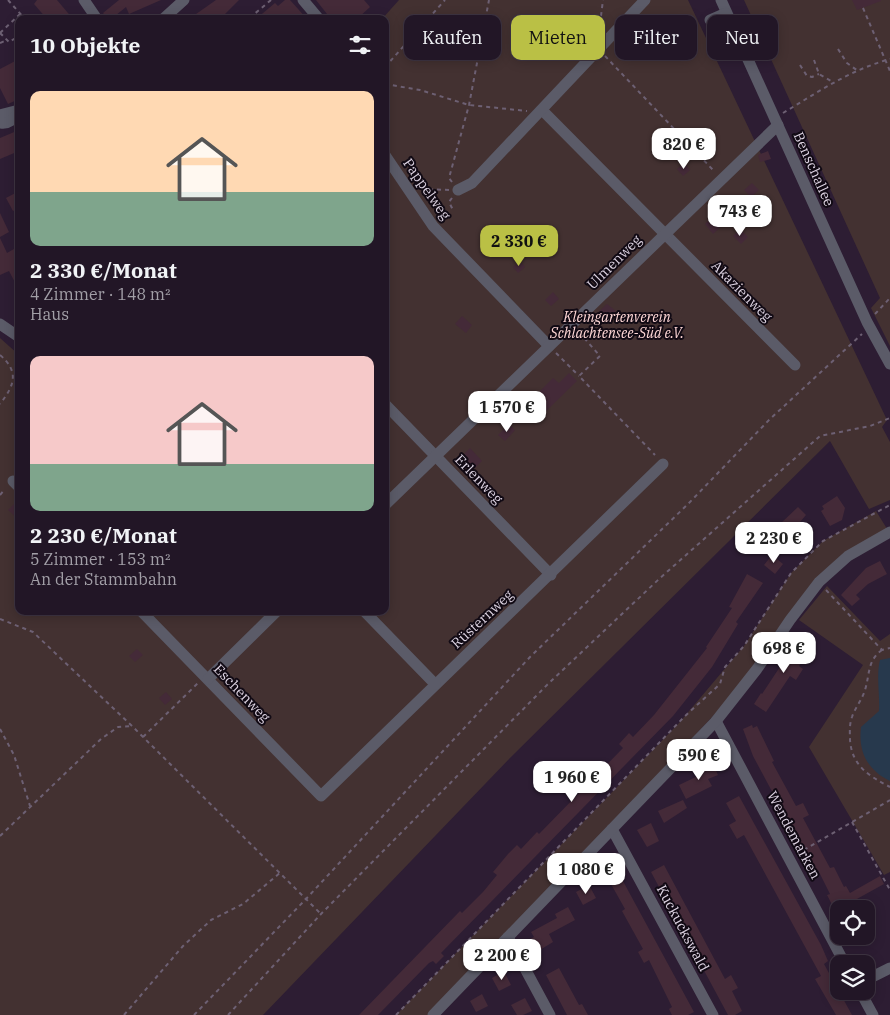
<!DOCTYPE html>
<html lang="de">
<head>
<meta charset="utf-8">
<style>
  :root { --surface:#221626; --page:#2e2332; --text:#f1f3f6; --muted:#a29fa7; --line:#3f3543; --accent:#bac045 }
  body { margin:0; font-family:"IBM Plex Serif",serif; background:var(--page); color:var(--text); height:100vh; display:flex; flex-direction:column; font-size:19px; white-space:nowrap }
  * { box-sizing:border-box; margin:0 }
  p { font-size:16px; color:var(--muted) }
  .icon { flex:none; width:28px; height:28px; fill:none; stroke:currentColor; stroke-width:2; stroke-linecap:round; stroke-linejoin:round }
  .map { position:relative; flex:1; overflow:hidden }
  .panel { position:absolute; left:15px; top:15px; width:374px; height:600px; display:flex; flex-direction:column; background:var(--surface); border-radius:10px; box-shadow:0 2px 12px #0003,0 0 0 1px var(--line) }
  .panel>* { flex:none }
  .hud { position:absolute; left:404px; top:15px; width:411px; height:45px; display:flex; gap:10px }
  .buttons { position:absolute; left:830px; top:900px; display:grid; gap:10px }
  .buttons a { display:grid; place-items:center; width:45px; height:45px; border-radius:10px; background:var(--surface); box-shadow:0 2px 12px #0003,0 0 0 1px var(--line); font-size:25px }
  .price { position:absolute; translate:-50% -42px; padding:0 11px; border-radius:10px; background:#fff; color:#222; font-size:16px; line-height:32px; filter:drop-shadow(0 1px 2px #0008) }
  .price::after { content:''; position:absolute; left:50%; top:30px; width:15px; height:11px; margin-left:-8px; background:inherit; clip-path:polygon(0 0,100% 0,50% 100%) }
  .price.on { background:var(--accent); color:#111 }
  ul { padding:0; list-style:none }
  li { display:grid; align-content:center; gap:10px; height:265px; padding:0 15px }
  li span { display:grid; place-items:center; height:155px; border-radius:10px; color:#555 }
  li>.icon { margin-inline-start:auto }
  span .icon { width:90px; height:90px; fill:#fffc; stroke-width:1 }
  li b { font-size:21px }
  h2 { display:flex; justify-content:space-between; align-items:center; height:60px; padding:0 15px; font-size:21px }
  .pill { padding:0 18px; border-radius:10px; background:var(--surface); box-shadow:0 2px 12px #0003,0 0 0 1px var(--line); font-size:18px; line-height:45px }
  .pill.on { background:var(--accent); color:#111 }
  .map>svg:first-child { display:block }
  .green { fill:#433131 }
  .water { fill:#27394d }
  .building { fill:#442a38 }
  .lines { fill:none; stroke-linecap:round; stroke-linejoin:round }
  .path { stroke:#6d6073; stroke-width:2; stroke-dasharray:4 4; stroke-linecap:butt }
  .minor { stroke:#5b5b68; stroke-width:11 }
  .labels { text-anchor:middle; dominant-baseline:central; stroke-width:4; stroke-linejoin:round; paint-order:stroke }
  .street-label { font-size:14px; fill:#ddd3e2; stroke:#110a14 }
  .park-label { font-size:14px; font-style:italic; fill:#fed7d6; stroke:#110a14 }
</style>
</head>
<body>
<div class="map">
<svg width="890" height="1015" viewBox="0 0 890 1015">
  <rect width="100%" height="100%" fill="#2d1d33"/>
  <g class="green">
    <polygon points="399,0 688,0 887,420 882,427 890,442 890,500 869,509 830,441 510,758 263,1015 0,1015 0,338 19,355 19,611 385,611 385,19 382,19"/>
    <polygon points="744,0 890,0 890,346 871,308 880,298"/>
    <polygon points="876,511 889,532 833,568 757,669 433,1015 396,1015 679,723 744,646 791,573 823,541"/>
    <polygon points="827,586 880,641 890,634 890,872 884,875 809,747 863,665 799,620"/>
  </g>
  <path class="water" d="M890,658V781C867,770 858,751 861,727L879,711C880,694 876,675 880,660Z"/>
  <g class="building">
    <polygon points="37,0 57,0 73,19 47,19 34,4"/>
    <polygon points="119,0 161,0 129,14 126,7 111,19 108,19 103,13"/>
    <polygon points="216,0 239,0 220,19 189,19"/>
    <polygon points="285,0 290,0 307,19 256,19 275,3 278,6"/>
    <polygon points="316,0 364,0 370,7 357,19 331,19"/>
    <polygon points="852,0 881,0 881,1 857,10"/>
    <polygon points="19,59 19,99 8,104 0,88 0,69"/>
    <polygon points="19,130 19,151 0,159 0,138"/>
    <polygon points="768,151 771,159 760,162 758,155"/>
    <polygon points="684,163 690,170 683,176 677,169"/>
    <polygon points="752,183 759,190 751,197 744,190"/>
    <polygon points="19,191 19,208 13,211 6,198"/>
    <polygon points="0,213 9,232 0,237"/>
    <polygon points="717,213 725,223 713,234 705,224"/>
    <polygon points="740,229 748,237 741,244 733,236"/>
    <polygon points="0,238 7,253 14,249 19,259 19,290 9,271 0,275"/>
    <polygon points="520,261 525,267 518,273 513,267"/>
    <polygon points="553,292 559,299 551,306 545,300"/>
    <polygon points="607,304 616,311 605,322 596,314"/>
    <polygon points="462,316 472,325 466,333 455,324"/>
    <polygon points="569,373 577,381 540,417 527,404 553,378 559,383"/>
    <polygon points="509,424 515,430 505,441 498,435"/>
    <polygon points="470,448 482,461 474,469 462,456"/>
    <polygon points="837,496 845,508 842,520 830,526 821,511 824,509 822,506"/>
    <polygon points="19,499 19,520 8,510"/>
    <polygon points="798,507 806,515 789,535 779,525"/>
    <polygon points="795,533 800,539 798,541 802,546 793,554 783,544"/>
    <polygon points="772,555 783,564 775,574 764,565"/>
    <polygon points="880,561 887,574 868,584 856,595 860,599 852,606 841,595 866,568"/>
    <polygon points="747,574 763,583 736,622 738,624 712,667 673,716 441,953 444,956 436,964 433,961 429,963 378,1015 359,1015 460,911 462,913 483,892 497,875 493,872 508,854 517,845 521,849 537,832 539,834 623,748 619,744 629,733 633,737 654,715 707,648 706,647 732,608 729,607"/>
    <polygon points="799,638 812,646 799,666 803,669 796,680 790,676 766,712 754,704 761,693 762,694"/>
    <polygon points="137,649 143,655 135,662 129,656"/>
    <polygon points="166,692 172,699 165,705 159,698"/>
    <polygon points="752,725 753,728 757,726 774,761 772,762 796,806 803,803 809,815 803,818 830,868 834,867 844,887 846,886 850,893 880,876 884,884 855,900 860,909 839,909 839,918 827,895 830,894 818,870 815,872 753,756 743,729"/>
    <polygon points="712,762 718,775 708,779 712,786 686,799 679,785 702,774 699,768"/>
    <polygon points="739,796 821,945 828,961 824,964 852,1015 836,1015 815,979 821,976 744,835 737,839 729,825 736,821 726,803"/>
    <polygon points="683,800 687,808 664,823 658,811"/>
    <polygon points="651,823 659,841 647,847 637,830"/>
    <polygon points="611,859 694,1012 688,1015 672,1015 669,1009 672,1007 649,960 644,963 638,952 643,949 622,911 625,909 602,868 604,867 602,863"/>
    <polygon points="664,865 725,979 731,975 738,988 732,991 742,1011 735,1015 728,1015 651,872"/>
    <polygon points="589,885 596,898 583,905 576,892"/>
    <polygon points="568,907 575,920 549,934 553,942 535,953 528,940 534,937 531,932 557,918 555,914"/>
    <polygon points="850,936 873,936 855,945"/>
    <polygon points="559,968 579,1005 582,1004 588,1015 567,1015 546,975"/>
    <polygon points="504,971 511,985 499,991 492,978"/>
    <polygon points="482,994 488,1006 476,1012 470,1001"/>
    <polygon points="525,998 532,1011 523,1015 517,1015 511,1005"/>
  </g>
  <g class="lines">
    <g class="path">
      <polyline points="8,0 25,19"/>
      <polyline points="863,8 890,71"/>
      <polyline points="251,19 252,16 271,0"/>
      <polyline points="599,32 603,0"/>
      <polyline points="0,33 20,14"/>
      <polyline points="0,33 9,42 19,36"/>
      <polyline points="0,43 7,40"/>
      <polyline points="838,49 847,63 858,71"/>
      <polyline points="605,56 714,171"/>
      <polyline points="814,60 819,74 833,82"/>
      <polyline points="800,65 807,76 812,77 819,74"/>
      <polyline points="385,67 445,0"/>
      <polyline points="385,84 420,90 469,105 527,111"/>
      <path d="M783,113C818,92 850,70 890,59"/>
      <polyline points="452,182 449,178 469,105 489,0"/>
      <polyline points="421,189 449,190"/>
      <polyline points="452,198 449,202 453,210"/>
      <polyline points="875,314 890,298"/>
      <polyline points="579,332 600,356 579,376 655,455"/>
      <polyline points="556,353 579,376"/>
      <path d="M0,355C20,372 14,386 0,404"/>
      <polyline points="0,495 5,489"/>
      <polyline points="826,590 882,650 890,648"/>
      <polyline points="0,619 33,632 132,726 321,914"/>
      <path d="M882,650C867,661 870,674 865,690C862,700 855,708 852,717C849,725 850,733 850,740C852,766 869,776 890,787"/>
      <polyline points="0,729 14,755 30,806"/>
      <polyline points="143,737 198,683"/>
      <polyline points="852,822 890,890"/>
      <polyline points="0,836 101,739 118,727 132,726"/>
      <polyline points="797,854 890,800"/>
      <polyline points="124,1015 183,946 211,920 243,904 281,872"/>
      <polyline points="194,1015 306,899 530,657 688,504 769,420 862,334"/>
      <polyline points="228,1015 321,914 547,685 659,579 820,436 870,426 890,418"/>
      <polyline points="396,1015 685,716 720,684 725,667 744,646 791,573 823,541 890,505"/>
    </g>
    <g class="minor">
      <polyline points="84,0 97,19"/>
      <polyline points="303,0 319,19"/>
      <polyline points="721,0 867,322 890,364"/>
      <polyline points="163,19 184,0"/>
      <polyline points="710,20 726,13"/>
      <polyline points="542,110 795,365"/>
      <polyline points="0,115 19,110"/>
      <path d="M0,123C9,125 14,118 19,112"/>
      <polyline points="385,155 433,226 549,346"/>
      <polyline points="458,190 472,183 645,0"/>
      <polyline points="0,324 19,337"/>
      <polyline points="385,404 551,575"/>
      <polyline points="13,481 19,487"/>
      <polyline points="385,505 778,125"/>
      <polyline points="141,611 321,796 663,464"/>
      <polyline points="364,611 435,684"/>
      <polyline points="208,679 277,611"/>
      <polyline points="716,721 845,964"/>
      <polyline points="612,829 713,1015"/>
      <polyline points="508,937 550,1015"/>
      <polyline points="866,980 890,968"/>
      <polyline points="860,991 873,1015"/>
      <polyline points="433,1015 716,721 757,669 790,620 819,582 848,556 890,532"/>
    </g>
  </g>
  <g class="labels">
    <g class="street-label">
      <text transform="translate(814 169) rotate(66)">Benschallee</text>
      <text transform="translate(427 189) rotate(55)">Pappelweg</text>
      <text transform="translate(614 262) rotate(-45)">Ulmenweg</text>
      <text transform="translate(742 291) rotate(45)">Akazienweg</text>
      <text transform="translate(479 479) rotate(46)">Erlenweg</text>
      <text transform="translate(482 619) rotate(-43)">Rüsternweg</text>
      <text transform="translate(242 693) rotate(46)">Eschenweg</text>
      <text transform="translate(794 835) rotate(62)">Wendemarken</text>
      <text transform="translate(683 928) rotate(62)">Kuckuckswald</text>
    </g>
    <g class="park-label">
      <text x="617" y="317">Kleingartenverein<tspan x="617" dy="16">Schlachtensee-Süd e.V.</tspan></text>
    </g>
  </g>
</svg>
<div class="buttons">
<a><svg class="icon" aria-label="locate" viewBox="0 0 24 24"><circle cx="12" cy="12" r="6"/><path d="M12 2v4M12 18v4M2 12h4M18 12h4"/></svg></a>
<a><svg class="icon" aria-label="layers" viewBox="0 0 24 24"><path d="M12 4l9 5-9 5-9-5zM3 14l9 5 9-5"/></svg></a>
</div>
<b class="price" style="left:684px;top:170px">820 €</b>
<b class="price" style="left:740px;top:237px">743 €</b>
<b class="price on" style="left:519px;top:267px">2 330 €</b>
<b class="price" style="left:507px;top:433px">1 570 €</b>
<b class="price" style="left:774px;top:564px">2 230 €</b>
<b class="price" style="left:784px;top:674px">698 €</b>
<b class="price" style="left:699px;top:781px">590 €</b>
<b class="price" style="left:572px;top:803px">1 960 €</b>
<b class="price" style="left:586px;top:895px">1 080 €</b>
<b class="price" style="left:502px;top:981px">2 200 €</b>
<div class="hud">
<a class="pill">Kaufen</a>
<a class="pill on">Mieten</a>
<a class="pill">Filter</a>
<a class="pill">Neu</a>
</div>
<section class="panel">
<h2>10 Objekte<svg class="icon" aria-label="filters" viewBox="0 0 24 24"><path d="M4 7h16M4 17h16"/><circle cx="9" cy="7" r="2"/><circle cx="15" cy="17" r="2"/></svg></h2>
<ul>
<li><span style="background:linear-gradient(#ffd9b3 65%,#7fa58c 0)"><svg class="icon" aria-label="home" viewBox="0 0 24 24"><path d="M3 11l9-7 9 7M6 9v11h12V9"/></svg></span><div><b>2 330 €/Monat</b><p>4 Zimmer · 148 m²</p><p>Haus</p></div></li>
<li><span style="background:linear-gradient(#f6c9c9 70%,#7fa58c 0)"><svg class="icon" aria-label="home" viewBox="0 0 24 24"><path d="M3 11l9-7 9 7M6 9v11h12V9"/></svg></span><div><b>2 230 €/Monat</b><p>5 Zimmer · 153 m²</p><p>An der Stammbahn</p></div></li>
</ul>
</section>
</div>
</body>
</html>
